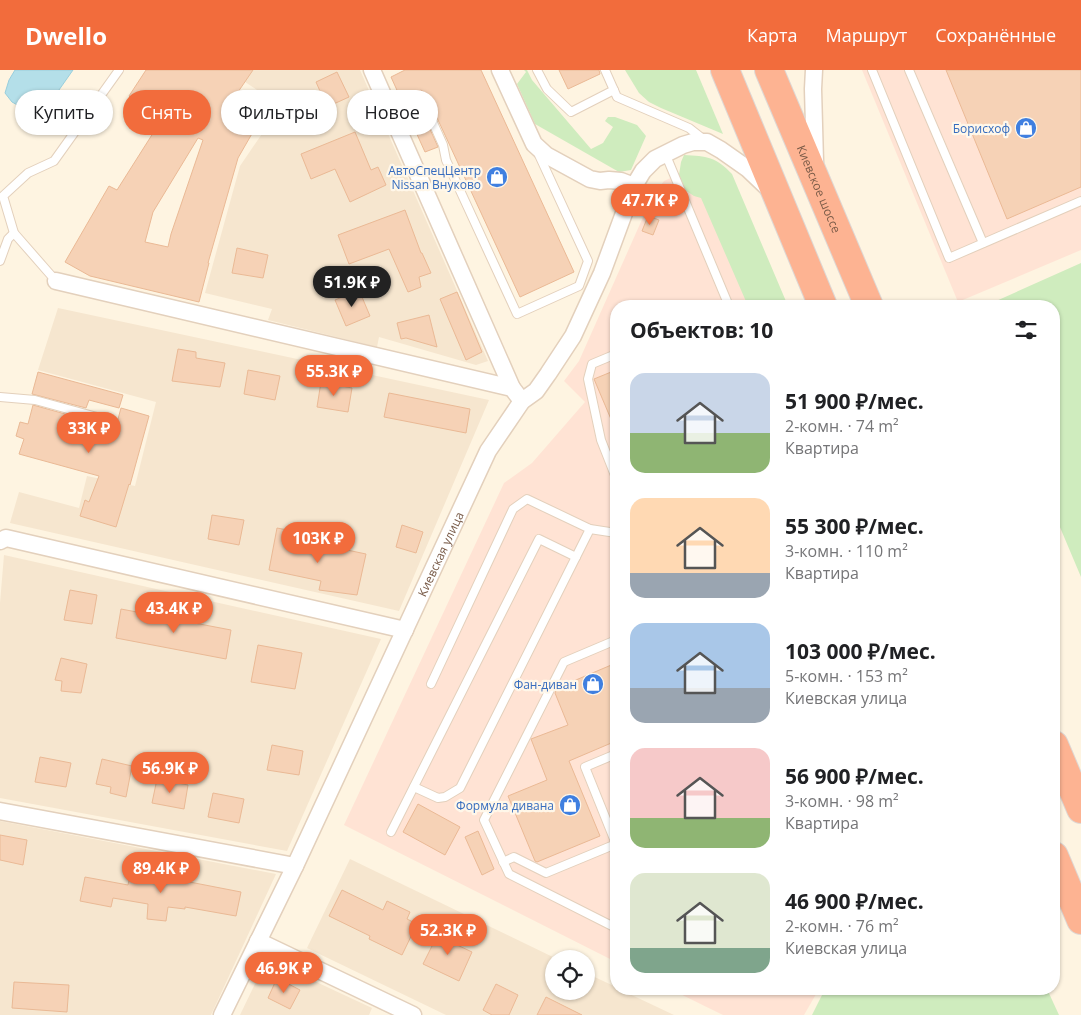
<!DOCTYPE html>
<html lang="ru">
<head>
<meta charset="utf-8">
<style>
  :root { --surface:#fff; --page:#f6f6f6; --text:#202124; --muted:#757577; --accent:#f26c3c }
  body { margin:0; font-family:"Open Sans",sans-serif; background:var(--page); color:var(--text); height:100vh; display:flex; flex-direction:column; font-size:19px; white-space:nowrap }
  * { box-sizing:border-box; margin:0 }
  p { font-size:16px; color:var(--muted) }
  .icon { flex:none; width:28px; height:28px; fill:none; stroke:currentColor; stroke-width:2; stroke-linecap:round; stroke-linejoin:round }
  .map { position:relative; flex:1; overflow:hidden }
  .details { position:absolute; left:610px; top:230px; width:450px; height:695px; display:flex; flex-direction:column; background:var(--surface); border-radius:20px; box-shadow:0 1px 4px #0004 }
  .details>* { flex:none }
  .banner { position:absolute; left:15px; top:20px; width:475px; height:45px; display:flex; gap:10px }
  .fabs { position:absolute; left:545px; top:880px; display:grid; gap:10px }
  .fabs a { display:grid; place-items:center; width:50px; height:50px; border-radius:50%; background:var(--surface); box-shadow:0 1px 4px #0004; font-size:25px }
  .price { position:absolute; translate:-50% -42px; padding:0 11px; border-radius:18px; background:var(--accent); color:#fff; font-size:16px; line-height:32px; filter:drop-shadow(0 1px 2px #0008) }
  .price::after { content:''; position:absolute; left:50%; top:30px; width:15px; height:11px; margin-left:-8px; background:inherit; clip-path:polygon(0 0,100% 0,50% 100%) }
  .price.selected { background:#222; color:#fff }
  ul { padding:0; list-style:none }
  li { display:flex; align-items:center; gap:15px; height:125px; padding:0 20px }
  li span { display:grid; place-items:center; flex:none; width:140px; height:100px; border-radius:15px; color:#555 }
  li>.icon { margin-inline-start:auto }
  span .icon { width:60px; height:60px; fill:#fffc; stroke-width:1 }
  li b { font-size:21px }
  h2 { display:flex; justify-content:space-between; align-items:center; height:60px; padding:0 20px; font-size:21px }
  .pill { padding:0 18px; border-radius:22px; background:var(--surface); box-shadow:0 1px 4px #0004; font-size:18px; line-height:45px }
  .pill.selected { background:var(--accent); color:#fff }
  header { display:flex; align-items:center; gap:30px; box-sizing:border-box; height:70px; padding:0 25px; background:var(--accent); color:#fff }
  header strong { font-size:24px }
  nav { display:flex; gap:28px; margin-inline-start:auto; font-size:18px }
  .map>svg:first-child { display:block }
  .residential { fill:#f6e6cf }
  .commercial { fill:#ffe3d4 }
  .green { fill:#cfecbe }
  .water { fill:#b4dfe9; stroke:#99cedc }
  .building { fill:#f6d2b6; stroke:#eab995; fill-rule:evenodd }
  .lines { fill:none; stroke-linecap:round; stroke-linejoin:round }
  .lane-casing { stroke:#e3d0bc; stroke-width:10 }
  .street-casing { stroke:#e3d0bc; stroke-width:19 }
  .highway-casing { stroke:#ded7d3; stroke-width:30 }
  .lane { stroke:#fff; stroke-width:8 }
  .street { stroke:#fff; stroke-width:16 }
  .highway { stroke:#fdb392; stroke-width:28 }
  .labels { text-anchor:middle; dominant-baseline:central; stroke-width:4.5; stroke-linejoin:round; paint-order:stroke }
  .shop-label { font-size:12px; fill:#366cbe; stroke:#fff7e9; text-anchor:end }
  .street-label { font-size:12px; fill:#775946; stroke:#fff7e9 }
</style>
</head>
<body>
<header>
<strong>Dwello</strong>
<nav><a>Карта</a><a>Маршрут</a><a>Сохранённые</a></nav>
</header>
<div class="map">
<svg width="1081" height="945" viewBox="0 0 1081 945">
  <rect width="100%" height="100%" fill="#fef4e1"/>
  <g class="residential">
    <polygon points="227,0 360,0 488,291 476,295 379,267 377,277 268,250 272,239 205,223 240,96 281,36"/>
    <polygon points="58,238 489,330 399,541 10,453 19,422 79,438 87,406 135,416 156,332 38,300"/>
    <polygon points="4,485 381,569 287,781 0,728 0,533"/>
    <polygon points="0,751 276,804 211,945 0,945"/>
    <polygon points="350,789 557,889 554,889 554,921 586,921 586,903 616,917 616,919 619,919 674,945 446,945 307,878"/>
    <polygon points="267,889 372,938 369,945 240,945"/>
  </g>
  <g class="commercial">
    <polygon points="862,0 1081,0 1081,180 958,232"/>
    <polygon points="690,99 750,236 616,236 616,892 344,755 504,413 532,393 585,332 564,311 579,291 652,127 664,111"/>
    <polygon points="670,919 819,919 804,945 723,945"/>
  </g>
  <g class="green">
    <polygon points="524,0 527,0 532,10 591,79 603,73 613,57 605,51 608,47 615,47 637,55 646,66 631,100 619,102 535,54 517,14 526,2"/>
    <polygon points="625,0 696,0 723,64 661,38 649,32 639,23"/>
    <path d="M684,85C707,86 716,87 732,104L788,236H748L701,128L694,126L685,120L679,105L681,92Z"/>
    <polygon points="1081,193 1081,507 1054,443 1054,236 985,236"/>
    <polygon points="825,919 1047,919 1059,945 812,945"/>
  </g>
  <polygon class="water" points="15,0 73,0 54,27 41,38 30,42 12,32 5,23 9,10"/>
  <g class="building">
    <path d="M146,0H253L238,22L265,41L238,88L208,193H209L199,232L90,206L65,192L109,116L117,120L162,49L129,26ZM198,68L203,70L171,164L168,177L145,172L153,142Z"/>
    <polygon points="405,0 481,0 574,202 520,227 426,24 421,20 417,22 416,28 438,77 425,82 391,7"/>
    <polygon points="559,0 599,0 600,4 568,19"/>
    <polygon points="946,0 1081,0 1081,117 1007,149"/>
    <polygon points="337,2 349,27 327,37 316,12"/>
    <polygon points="355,62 371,100 378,97 386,115 350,132 335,99 311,109 301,84"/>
    <polygon points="405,140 421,183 422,183 431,203 419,207 421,217 408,222 389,179 349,194 338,165"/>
    <polygon points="648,146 659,150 653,165 642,161"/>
    <polygon points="237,178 268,185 263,208 232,203"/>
    <polygon points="359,220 370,246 346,256 335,230"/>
    <polygon points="457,222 482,282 466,290 440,229"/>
    <polygon points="429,245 437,277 406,268 401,269 397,253"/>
    <polygon points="178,279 196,282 196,288 225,293 220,317 172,311"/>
    <polygon points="248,300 280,306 275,330 244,324"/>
    <polygon points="616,300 616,361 594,309"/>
    <polygon points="38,302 123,325 119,338 89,330 86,338 32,324"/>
    <polygon points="321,312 352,318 348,342 317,337"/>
    <polygon points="389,323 470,339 466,363 384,347"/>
    <polygon points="33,335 83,349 83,352 115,360 121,338 149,346 130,415 129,414 116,457 80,446 85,430 89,432 99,406 19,384 24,369 16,366 20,352 28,354"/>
    <polygon points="212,445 244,450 239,475 208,469"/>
    <polygon points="402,455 423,462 416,483 396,477"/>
    <polygon points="277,458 293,461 290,475 327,482 328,476 366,484 357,525 319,520 321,511 269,500"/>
    <polygon points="70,520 97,525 92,554 64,550"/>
    <polygon points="121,539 231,560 226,589 116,568"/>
    <polygon points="258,575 302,583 295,619 251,612"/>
    <polygon points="61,588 87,594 81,623 61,621 62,611 55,610"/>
    <polygon points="616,593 616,671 569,691 600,766 537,792 535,791 508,726 547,710 531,669 568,655 555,623 557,618"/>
    <polygon points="272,675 303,681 299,705 267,700"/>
    <polygon points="40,687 71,693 66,717 35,712"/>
    <polygon points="102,689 132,696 126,727 110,723 111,717 96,714"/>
    <polygon points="157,709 188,715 184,739 152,733"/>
    <polygon points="213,723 244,729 239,753 208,747"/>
    <polygon points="418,734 460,757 445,785 403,762"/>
    <polygon points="478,761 494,799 482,805 465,767"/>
    <polygon points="0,765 27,770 23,795 0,790"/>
    <polygon points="132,796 169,803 169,808 241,822 236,846 185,837 185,839 168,837 166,851 147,849 148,834 113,828 111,837 80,831 85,807 128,815"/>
    <polygon points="342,820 383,840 387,831 410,842 407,849 417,854 402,885 369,869 370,866 329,846"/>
    <polygon points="441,858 459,866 455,874 472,882 459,911 423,894"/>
    <polygon points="277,908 300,920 290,939 268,928"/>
    <polygon points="14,912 69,915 67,942 12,938"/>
    <polygon points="496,914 518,925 509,945 492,945 483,940"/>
    <polygon points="546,927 582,945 537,945"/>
  </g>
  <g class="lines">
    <g class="lane-casing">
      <g id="lane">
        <polyline points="537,0 547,19 571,42 614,20"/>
        <polyline points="605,0 617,27 689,58 703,69"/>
        <polyline points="872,0 949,188 1081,131"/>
        <polyline points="909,0 983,173"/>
        <polyline points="421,26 443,75 446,90 517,244 579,216 588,191 539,85"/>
        <polyline points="665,83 729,236"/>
        <polyline points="0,191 8,169 14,163"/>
        <polyline points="56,211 14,163 3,126 28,103 54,91 119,0"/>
        <polyline points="616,284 592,294 588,309 601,370 616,408"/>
        <polyline points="0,327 35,330 108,350"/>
        <polyline points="616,463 616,483"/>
        <polyline points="616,570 564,592 484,750 509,804 616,858"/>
        <polyline points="431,614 513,439 527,429 590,459 616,463"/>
        <polyline points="616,684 585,697 616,774"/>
        <polyline points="414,717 438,728 445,727 460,718 590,459"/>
        <polyline points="391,762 539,469 576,487"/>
        <polyline points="503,792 514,787 546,803 616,774"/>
      </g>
    </g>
    <g class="street-casing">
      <g id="street">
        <polyline points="372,0 512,318"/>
        <polyline points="500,0 534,74 546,85 590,109 600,111 609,110 621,111 634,116"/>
        <polyline points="814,0 813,19 815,92"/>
        <polyline points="56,211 512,318 522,331"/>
        <polyline points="0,471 6,468 405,560"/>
        <polyline points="0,741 295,796"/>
        <polyline points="258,871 413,945"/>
        <path id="s1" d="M222,945L295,796L488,381L522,331L536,321L548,304L573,266L602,203L634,116L643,101L655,89L683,75L693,72H707L721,80L748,99L769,119"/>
      </g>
    </g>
    <g class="highway-casing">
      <g id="highway">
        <polyline points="725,0 823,236"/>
        <path id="s2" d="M769,0L869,236"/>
        <polyline points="1054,675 1081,739"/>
        <polyline points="1054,786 1081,850"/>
      </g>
    </g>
    <use href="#lane" class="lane"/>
    <use href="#street" class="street"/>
    <use href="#highway" class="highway"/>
  </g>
  <defs>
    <g id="shop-disc" transform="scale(1.125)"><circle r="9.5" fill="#3f7fe0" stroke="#fff7e9"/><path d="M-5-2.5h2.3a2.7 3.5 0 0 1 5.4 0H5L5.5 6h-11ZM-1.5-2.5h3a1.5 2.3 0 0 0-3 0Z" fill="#fff"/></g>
  </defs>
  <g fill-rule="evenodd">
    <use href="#shop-disc" x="1026" y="58"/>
    <use href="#shop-disc" x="497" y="107"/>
    <use href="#shop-disc" x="593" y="614"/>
    <use href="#shop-disc" x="570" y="735"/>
  </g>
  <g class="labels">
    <g class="shop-label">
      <text x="1010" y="58">Борисхоф</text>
      <text x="481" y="100">АвтоСпецЦентр<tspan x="481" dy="14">Nissan Внуково</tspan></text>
      <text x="577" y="614">Фан-диван</text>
      <text x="554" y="735">Формула дивана</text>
    </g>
    <g class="street-label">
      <text stroke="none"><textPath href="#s2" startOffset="129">Киевское шоссе</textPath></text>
      <text stroke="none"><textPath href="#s1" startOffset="510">Киевская улица</textPath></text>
    </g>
  </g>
</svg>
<div class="fabs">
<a><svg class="icon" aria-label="locate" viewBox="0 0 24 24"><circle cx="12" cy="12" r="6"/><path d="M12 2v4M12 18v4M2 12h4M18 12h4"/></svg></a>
</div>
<b class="price" style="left:650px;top:156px">47.7K ₽</b>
<b class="price selected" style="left:352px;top:238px">51.9K ₽</b>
<b class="price" style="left:334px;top:327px">55.3K ₽</b>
<b class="price" style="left:89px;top:384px">33K ₽</b>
<b class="price" style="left:318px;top:494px">103K ₽</b>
<b class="price" style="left:174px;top:564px">43.4K ₽</b>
<b class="price" style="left:170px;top:724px">56.9K ₽</b>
<b class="price" style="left:161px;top:824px">89.4K ₽</b>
<b class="price" style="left:448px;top:886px">52.3K ₽</b>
<b class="price" style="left:284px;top:924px">46.9K ₽</b>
<div class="banner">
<a class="pill">Купить</a>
<a class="pill selected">Снять</a>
<a class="pill">Фильтры</a>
<a class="pill">Новое</a>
</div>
<section class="details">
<h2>Объектов: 10<svg class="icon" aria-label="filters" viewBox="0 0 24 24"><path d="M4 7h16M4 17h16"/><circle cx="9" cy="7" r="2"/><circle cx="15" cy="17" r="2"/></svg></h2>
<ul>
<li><span style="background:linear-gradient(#c9d6e8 60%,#8fb573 0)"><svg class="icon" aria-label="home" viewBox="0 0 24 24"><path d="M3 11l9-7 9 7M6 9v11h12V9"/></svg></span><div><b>51 900 ₽/мес.</b><p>2-комн. · 74 m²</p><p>Квартира</p></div></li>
<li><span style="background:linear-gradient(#ffd9b3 75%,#9aa5b1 0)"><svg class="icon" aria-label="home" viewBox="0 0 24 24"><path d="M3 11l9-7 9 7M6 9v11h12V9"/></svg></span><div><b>55 300 ₽/мес.</b><p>3-комн. · 110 m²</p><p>Квартира</p></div></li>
<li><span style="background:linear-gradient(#a9c7e8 65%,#9aa5b1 0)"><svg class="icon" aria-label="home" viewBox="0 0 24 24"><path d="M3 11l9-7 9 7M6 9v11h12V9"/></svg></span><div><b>103 000 ₽/мес.</b><p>5-комн. · 153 m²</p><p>Киевская улица</p></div></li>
<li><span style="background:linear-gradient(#f6c9c9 70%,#8fb573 0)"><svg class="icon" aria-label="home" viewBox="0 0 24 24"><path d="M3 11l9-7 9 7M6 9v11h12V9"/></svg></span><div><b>56 900 ₽/мес.</b><p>3-комн. · 98 m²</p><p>Квартира</p></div></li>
<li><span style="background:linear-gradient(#dfe7d0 75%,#7fa58c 0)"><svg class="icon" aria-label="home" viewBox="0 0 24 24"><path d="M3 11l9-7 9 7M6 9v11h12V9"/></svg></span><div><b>46 900 ₽/мес.</b><p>2-комн. · 76 m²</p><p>Киевская улица</p></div></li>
</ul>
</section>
</div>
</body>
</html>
